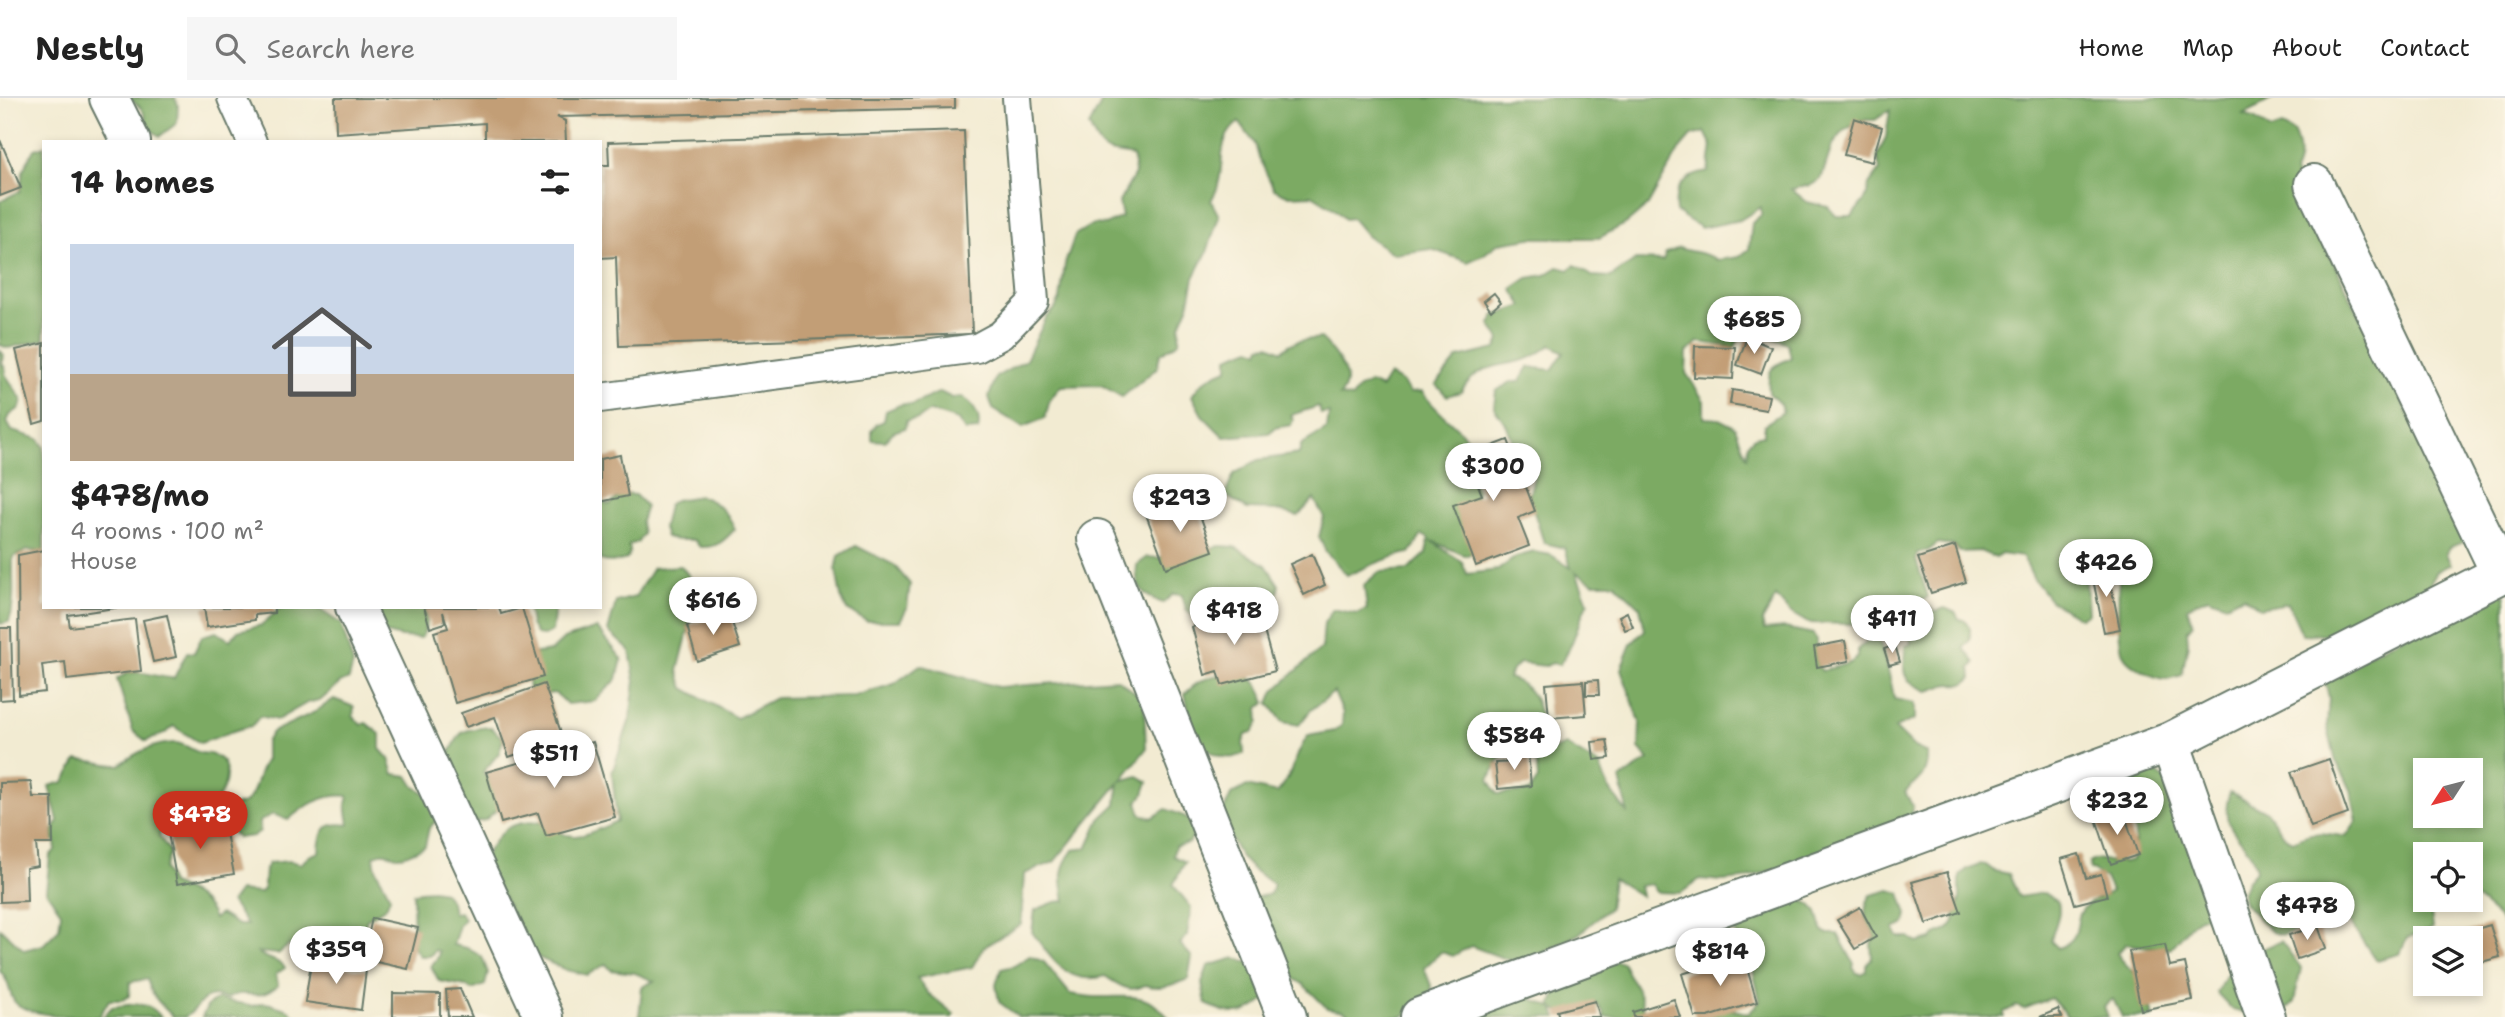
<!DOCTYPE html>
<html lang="en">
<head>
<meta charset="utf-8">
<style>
  :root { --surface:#fff; --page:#f6f6f6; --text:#222; --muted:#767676; --line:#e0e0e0; --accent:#c8321e }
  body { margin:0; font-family:"Shantell Sans",sans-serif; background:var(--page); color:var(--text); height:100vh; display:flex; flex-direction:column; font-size:26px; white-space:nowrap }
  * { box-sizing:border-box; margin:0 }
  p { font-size:23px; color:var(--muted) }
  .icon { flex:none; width:38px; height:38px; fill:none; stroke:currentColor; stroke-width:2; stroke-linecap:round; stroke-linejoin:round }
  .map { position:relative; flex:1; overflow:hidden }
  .details { position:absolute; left:42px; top:42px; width:560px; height:469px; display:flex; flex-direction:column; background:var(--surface); border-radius:0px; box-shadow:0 4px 10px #0003 }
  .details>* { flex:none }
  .needle { width:46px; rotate:234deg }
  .controls { position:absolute; left:2413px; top:660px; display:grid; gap:14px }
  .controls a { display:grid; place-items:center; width:70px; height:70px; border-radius:0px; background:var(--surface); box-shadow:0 4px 10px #0003; font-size:35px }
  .price { position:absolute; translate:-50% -60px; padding:0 16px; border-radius:24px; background:#fff; color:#222; font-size:23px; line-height:46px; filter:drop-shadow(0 2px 4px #0008) }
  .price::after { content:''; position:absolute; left:50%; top:42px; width:21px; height:16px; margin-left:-10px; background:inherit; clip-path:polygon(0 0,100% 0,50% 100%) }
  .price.active { background:var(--accent); color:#fff }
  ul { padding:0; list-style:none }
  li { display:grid; align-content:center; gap:14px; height:371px; padding:0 28px }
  li span { display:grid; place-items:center; height:217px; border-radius:0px; color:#555 }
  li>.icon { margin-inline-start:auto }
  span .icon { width:126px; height:126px; fill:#fffc; stroke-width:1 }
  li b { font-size:30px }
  h2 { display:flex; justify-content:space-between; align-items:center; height:84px; padding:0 28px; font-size:30px }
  header { display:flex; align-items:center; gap:42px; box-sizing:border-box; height:98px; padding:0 35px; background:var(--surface); border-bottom:2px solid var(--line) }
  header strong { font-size:33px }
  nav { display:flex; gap:38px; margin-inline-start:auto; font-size:24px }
  .search { width:490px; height:63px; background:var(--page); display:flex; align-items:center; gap:18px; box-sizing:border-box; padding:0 24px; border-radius:0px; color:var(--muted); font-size:26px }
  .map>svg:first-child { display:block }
  .forest { fill:#7caa63; stroke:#4e744c; stroke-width:2; fill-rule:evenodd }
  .building { fill:#c29e76 }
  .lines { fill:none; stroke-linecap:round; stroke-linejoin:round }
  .service-casing { stroke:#697a6b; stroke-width:32 }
  .minor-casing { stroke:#697a6b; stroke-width:42 }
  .service { stroke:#fff; stroke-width:28 }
  .minor { stroke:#fff; stroke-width:38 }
</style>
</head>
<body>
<header>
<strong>Nestly</strong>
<div class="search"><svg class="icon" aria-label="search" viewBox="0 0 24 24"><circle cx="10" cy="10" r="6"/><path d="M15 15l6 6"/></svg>Search here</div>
<nav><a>Home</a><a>Map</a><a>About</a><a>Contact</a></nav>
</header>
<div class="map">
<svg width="2505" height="919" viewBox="0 0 2505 919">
  <rect width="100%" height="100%" fill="#fcf5e5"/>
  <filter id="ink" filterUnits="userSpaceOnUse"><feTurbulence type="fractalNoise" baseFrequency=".0143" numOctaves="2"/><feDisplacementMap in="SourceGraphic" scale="14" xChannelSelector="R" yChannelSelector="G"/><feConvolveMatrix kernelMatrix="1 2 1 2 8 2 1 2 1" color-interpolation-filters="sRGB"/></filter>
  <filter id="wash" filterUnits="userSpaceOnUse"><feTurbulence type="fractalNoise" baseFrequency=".00686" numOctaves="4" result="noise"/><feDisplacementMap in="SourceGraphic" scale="28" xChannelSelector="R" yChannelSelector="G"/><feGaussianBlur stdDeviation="1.57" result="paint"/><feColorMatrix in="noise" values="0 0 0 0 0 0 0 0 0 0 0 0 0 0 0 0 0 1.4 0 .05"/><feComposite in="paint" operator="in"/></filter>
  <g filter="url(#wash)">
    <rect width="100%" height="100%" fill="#f2ebd2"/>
    <g class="forest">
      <path d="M127,0H175L178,7L177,25L160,38L146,29C147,14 140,7 127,0Z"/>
      <path d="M1104,0H2274L2243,17L2254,20L2271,32L2282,28L2293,34C2300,48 2301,61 2294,75L2303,90L2308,123L2318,133L2467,435L2463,444L2450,449L2446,456L2451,466L2437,473L2422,499L2399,507L2380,508C2364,536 2331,537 2302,536L2288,505L2260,510L2243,498L2226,506L2208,499L2187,509L2193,526L2187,533L2188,545L2182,577C2178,578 2171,581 2166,581C2155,581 2129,567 2124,558C2117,546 2118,486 2120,471L2102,461L2085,469L2088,515L2080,520L2050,502L2033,480L2023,459L2001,456L1996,460L1980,453L1960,454L1955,448L1938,445L1929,452L1917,456L1916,462L1928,499C1916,508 1908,502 1900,508L1897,527L1899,535L1892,542L1871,536L1856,526L1808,525L1788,513L1776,499L1762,523L1764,532L1785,530L1813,536L1817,542C1815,552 1814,565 1822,573L1850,565L1858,559V551L1868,542L1878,541C1883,549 1893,591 1894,601L1915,605V621L1895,630L1914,649L1927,655C1928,677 1920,681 1905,694L1913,709L1911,723L1896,724L1895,735L1744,781L1722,783L1700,781L1681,795L1656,794L1651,786L1639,788L1641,798L1613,781L1609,810L1579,836L1544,854L1528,861L1511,863L1471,848L1453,858L1441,854L1424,870L1432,890L1425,903L1413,914L1401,919H1354L1344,913L1327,910L1303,886L1291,879L1244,802L1270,796L1274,786C1238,764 1237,755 1221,718L1231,697L1247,688L1277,695C1292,680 1295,655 1308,638L1335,633L1342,627L1343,615L1334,594L1311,612L1299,627L1283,624L1269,605L1274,593L1322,550L1324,525L1333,511L1357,516L1367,511L1364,487L1379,474L1408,472L1426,456L1429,440L1422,437L1410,455C1392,457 1365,470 1347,477L1326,454L1319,439L1324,419L1314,401L1298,418L1276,412L1247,411L1225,397L1234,376L1258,362L1299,356L1301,347L1327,331L1329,315L1321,316L1319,308L1291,317L1293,322L1291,327L1275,330L1269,335L1224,339L1202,317L1192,298C1199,285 1214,275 1228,271V259L1251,250L1259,253L1261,248L1269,247L1282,253C1292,241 1307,242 1321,240C1335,257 1357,278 1340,298L1352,300L1359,290L1370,285L1381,290L1389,277L1402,284L1410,295L1422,294C1440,319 1466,333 1482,359L1470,379L1477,393L1472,408L1475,453L1466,458L1430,442L1462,464L1467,476L1498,472L1516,459L1534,454L1551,457L1571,470L1565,450L1544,445L1529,398L1536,372L1517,354L1507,328L1494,309L1496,293L1511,284L1520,283L1529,269L1552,272L1564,254L1551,247C1543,252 1536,258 1527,261C1499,270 1478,265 1461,294L1447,298L1436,287L1458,260L1496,251L1500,242L1490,226L1494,218L1523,208L1512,191L1528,180L1545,177L1558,169L1569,172L1575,167L1592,178L1611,179L1636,162L1663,163L1666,155L1679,150C1691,155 1708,154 1717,162L1739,159L1749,151L1752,125L1761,117V109L1740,122L1701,130L1676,114C1673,89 1683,78 1708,74L1712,48L1705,34L1691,38L1679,52L1648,107L1627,125L1599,140H1530L1499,145L1483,157L1468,164L1431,151L1394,156L1367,138L1352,120L1345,121L1333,110L1312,97L1289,98L1274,91L1259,60L1255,46L1239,24C1216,41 1225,64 1218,87C1217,93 1213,98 1211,103L1219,118L1207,154L1194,180L1188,209L1180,227L1179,244L1160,256L1157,270L1122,299L1101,287L1061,288L1050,301L1045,320L1023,329L993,311L989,299L996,279L1026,262L1046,220L1055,211L1060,201L1065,166L1075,137L1093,126L1105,127L1122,119L1119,104L1135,76L1133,58C1103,52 1103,58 1089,28ZM1890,12L1886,39L1877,59L1880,72L1869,87L1866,100L1852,118H1836L1828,109L1807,104L1791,91L1811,87L1821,81L1832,48L1844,33L1860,22H1875ZM1750,220L1749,227L1762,240L1771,239L1788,246L1791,260C1770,269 1767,271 1769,295L1780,306L1783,314L1764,327V337L1755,339L1748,345L1747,360L1735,329L1719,321L1704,320V303L1686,275L1687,254L1699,244L1735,249ZM1576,474L1593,485H1615L1640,509L1645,532L1631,546L1621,571L1640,624L1639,651L1649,662L1620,681L1628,716L1608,689L1600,668L1566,647L1536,658L1538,681L1529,694L1498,696L1489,682C1500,654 1511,646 1540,643L1544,637C1540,613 1536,587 1508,580L1512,572L1520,565L1545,568L1553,565L1559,567C1575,547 1577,525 1588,504Z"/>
      <polygon points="44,48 44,242 8,250 0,247 0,103 20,93 23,72 34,51"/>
      <path d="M0,252L4,257L2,265L6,272L5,276L22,302L20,310L10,317L7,324L12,333L39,341L44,349V454L28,452L13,459C12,482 16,502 9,524L0,526Z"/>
      <path d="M940,294L952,300L962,299C973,307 982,317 978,332L965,333L958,322L930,313L918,321L906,323L905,330L893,334L885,343L872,342V332L877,326L884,323L886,313L902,306L912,307Z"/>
      <path d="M622,396L635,397L646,408L641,424L643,436L638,444L629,447L630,453L627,461C617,464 610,465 600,462V404L610,407Z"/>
      <path d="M700,398C718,405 727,413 735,431C724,443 717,450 700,449L694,442H677L666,439L663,430L668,407L675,402Z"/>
      <polygon points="856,448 894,467 910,486 907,510 900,523 867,523 847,512 841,499 836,472 839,458"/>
      <path d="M1221,448L1235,449L1266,467L1279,487L1272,523L1264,532L1203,531L1186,511L1182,497L1173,496L1163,505C1143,498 1134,489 1137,467L1148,459L1157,460Z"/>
      <path d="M681,468L693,483L695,506L678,573L684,590L737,620L775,600L854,598L894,586L920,567L998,589L1117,581L1144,601L1146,651L1121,683L1138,678L1148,684L1144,696L1137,704L1141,716L1152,720L1166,711L1186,719L1195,734L1189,745L1175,748L1173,758L1185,764L1173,787L1191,809L1187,838L1180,846L1192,859L1188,881C1173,887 1160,892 1145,887C1130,896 1119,887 1105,878C1068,889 1051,860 1032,834L1035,812L1055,804L1065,803C1061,780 1058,772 1073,752L1087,750L1100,721L1116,706L1119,685L1054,764L1024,776L1021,826L984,849L972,869L917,880L928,895L954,916L953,919H639L642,889L654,883L635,875L611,872L606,866L587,877L566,872L535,858L483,762C501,728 512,721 550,725C568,750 594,733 617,723L612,675L630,621L635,583L630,553L608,533L616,504L635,499L653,470Z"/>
      <path d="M2497,493L2505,497V831L2497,818L2471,796V756H2426V802H2429L2433,830L2407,840L2399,856L2376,862L2346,819L2324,822L2283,837L2272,834L2245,806L2242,796L2247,783L2256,773C2252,738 2215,737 2230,694L2267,714L2285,739L2293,743C2311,732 2326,735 2346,739L2357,723L2351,692L2344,677L2336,664L2327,627L2329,600L2324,578ZM2426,672H2471V718H2426Z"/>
      <path d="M316,509L341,526L353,566L349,581L340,585L322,601L307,605L277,622L260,618L252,628C233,631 218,640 200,645L173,628L167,634L146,643L133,633L117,581C136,567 153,580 174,580L187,554L194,555L202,538L216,534L230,542L238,533L262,527L280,510Z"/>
      <path d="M380,509H423C427,519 427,532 421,540L401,539L385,535L376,517Z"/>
      <polygon points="528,509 555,509 552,533 544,538 537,537 531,527"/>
      <path d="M1929,509L1936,513L1945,510L1956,515L1958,520L1965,523L1970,530V542L1964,550L1975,565L1971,570L1972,580C1964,588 1961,586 1950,586C1943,587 1934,592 1927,593C1897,579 1905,576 1905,548L1911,546L1909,533Z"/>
      <path d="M597,530L622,561L617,581L595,603L567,606C555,593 555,593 538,599L529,595L527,563L537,555L551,553L564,541Z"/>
      <path d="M1229,575C1253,579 1258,581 1266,605L1258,610L1259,624L1253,634L1246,637L1243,644L1244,655C1235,661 1227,661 1217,657C1193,648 1190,618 1185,596C1198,582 1210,578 1229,575Z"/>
      <path d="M334,601L354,609L353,618L361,627L366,625L380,636V651L389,661L394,676L408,678L415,689L425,695L438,721L429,730L425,748C417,752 406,759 397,758C387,757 384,751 374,758C375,778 384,782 390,799L386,809L367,821L364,831L339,839L335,836L330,839L327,858L317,861H294L292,848L289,847L278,856L258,854C265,862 279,861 285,870L276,876L278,887C257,906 247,889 227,900C200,893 204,907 185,919H174C160,907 152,898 147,881L130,884L129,898L123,902H109L99,919C76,919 26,919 14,903C8,892 10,883 0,873V830L24,852L43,847L59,831L61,814L46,793L50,758L56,751L53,734L58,723L49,688L64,684L77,662C93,661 104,667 120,667C134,655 156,645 175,645C183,645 192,652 200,655C205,656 210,655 215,658C228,663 228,679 223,691C204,735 171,706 159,738L170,754L164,771L171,786C188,792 209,804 214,821L220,816L238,827H247L231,804L239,793L260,795L264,789L265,771L269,765L290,763L301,766L309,758L319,754C320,730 326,724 349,727L346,706L348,698C325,695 305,707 288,722L273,716L259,724L260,733L253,738L238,740L228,729L226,710C232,708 239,707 244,705C256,699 257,673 266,662V644L272,634L315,614Z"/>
      <path d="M491,629L503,641L499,655L483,674L494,690L499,710L485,722L476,724L462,718L444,663C464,637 450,632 491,629Z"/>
      <path d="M2148,669L2169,684V708L2226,816C2189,815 2193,828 2170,851C2155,848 2141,849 2126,846L2117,855C2122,864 2130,869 2135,877C2144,890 2150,904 2153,919H2122L2113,901L2104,908L2108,919H2068L2051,900L2024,911L2016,908L2004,914V919H1696C1715,913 1729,907 1748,916L1760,903L1748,849L1725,824L1742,811L1759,816C1768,804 1798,797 1811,807C1819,813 1819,823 1822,832L1828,836H1838L1854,866L1853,870L1857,875L1862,876L1866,873V867L1872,860L1871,845L1876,839C1867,824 1860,813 1871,797L1890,792L1900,795L1907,816L1905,826L1894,831L1898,839H1909L1917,845L1932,841L1935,837L1948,832L1954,823L1960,800V778L1967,771L1979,766L1986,767L1994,773L2009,776L2019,799L2044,795L2058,804C2062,817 2053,830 2051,843L2058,850C2085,840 2072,824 2083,811C2090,801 2104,801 2111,793L2105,780L2090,771L2089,765C2095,760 2103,761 2111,764L2116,761L2122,765L2132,762C2140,735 2132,713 2116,691C2119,675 2135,674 2148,669Z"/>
      <polygon points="433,792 444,794 451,804 453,815 460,814 464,821 459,827 453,847 467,850 482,859 488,875 485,887 472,892 466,888 439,883 431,868 438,859 439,853 435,852 430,858 420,858 414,850 413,796 420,793"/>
      <path d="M2281,843L2301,870L2294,904L2285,913L2262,918L2251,917L2233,912L2217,895C2230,862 2250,857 2281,843Z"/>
      <path d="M1030,858L1044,864L1070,896C1079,897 1089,899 1098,899C1130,900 1144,892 1168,919H1019L999,904L996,887L1001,871L1014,868Z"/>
      <path d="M1235,860L1256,867L1268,900C1243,919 1233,919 1206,906L1202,885L1208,868Z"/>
      <path d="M1615,863L1623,865C1630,885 1646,897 1643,919H1604V915L1596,905L1564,915L1553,910L1557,919H1481L1480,917L1524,898L1551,909C1558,879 1588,874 1615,863Z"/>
      <polygon points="218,901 253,908 263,905 271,906 289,912 295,919 202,919 208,907"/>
      <path d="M135,906C147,907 153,909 161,919H103L112,909Z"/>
    </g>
    <g id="blocks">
      <g class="building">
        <polygon points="335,0 955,0 955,10 557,19 565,23 566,44 485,44 485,25 336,35"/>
        <polygon points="1854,20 1882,29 1872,64 1844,57"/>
        <polygon points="964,33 972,236 619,248 616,159 600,160 600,67 609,67 608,44"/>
        <polygon points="0,42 21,90 0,98"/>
        <polygon points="1494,195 1501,204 1491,213 1484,203"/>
        <polygon points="1747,239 1771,249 1761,276 1737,267"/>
        <polygon points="44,245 44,323 34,326 16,252"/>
        <polygon points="1695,248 1735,249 1733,281 1694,279"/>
        <polygon points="1732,292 1769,298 1766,312 1730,306"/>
        <polygon points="1508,342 1535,413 1518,420 1529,448 1476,468 1453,407 1482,397 1476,382 1457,383 1450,364"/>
        <polygon points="620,357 628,398 600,404 600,361"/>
        <polygon points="1194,401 1213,453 1166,470 1147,419"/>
        <polygon points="1955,448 1966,484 1931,495 1918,460"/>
        <polygon points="44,452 44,509 121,509 68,517 70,529 135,521 141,573 67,582 65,564 42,567 45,594 19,597 18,457"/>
        <polygon points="1312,456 1325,487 1304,497 1290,466"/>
        <polygon points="2107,468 2120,531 2104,534 2091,472"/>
        <polygon points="204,509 274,509 274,515 255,517 255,522 207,529"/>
        <polygon points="424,509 499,509 501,516 522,510 543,579 455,605 434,534 448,530 443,514 445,525 430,530"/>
        <polygon points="1258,511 1275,573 1222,587 1218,573 1205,577 1192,529"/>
        <polygon points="1627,514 1633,529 1625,532 1619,518"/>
        <polygon points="729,515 740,549 697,563 687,528"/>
        <polygon points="167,517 176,559 153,564 143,522"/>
        <polygon points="0,530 11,530 13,601 0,602"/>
        <polygon points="1845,543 1849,563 1817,569 1814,549"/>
        <polygon points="1895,547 1900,564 1889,567 1884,551"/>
        <polygon points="1598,582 1599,597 1586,597 1586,583"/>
        <polygon points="1583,583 1586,617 1549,620 1546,586"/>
        <polygon points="544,586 563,640 509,659 495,619 466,629 461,615"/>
        <polygon points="1607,642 1610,660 1594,662 1592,644"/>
        <polygon points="593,644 615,719 546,738 538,715 501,725 486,674"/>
        <polygon points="1528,653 1531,688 1498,691 1495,665 1514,664 1513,654"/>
        <polygon points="2329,661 2348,716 2311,729 2291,674"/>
        <polygon points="31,684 33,699 52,699 53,746 36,746 38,768 26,770 27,803 0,804 0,685"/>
        <polygon points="2123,712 2138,757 2111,766 2096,721"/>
        <polygon points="223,720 234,776 177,786 167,729"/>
        <polygon points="2079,756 2086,780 2101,776 2107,798 2075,806 2061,761"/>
        <polygon points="1947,774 1961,814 1926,826 1912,784"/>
        <polygon points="1860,809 1876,839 1855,851 1837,822"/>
        <polygon points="372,820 418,830 408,871 363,861"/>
        <polygon points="2490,827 2500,859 2471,867 2471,840 2450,839"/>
        <polygon points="2318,828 2326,851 2297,861 2289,837"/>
        <polygon points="2165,847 2170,868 2185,865 2193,902 2141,912 2129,853"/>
        <polygon points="1743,857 1757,904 1708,919 1695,919 1682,876"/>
        <polygon points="311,865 366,872 361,912 305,904"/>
        <polygon points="460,891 472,919 448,919 446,892"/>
        <polygon points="393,895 440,896 440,919 393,919"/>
        <polygon points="1674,901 1680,919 1634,919 1633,914"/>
        <polygon points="1595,903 1600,919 1559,919 1557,913"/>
        <polygon points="2058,911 2062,919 2040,919"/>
      </g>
    </g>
  </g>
  <g filter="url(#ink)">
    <use href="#blocks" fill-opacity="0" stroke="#697a6b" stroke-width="2"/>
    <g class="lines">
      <g class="service-casing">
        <g id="service">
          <polyline points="232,0 252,44"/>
          <polyline points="600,300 977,250 1001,237 1034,203 1017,0"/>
        </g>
      </g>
      <g class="minor-casing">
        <g id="minor">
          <polyline points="109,0 131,44"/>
          <polyline points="2314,86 2501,476"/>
          <polyline points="1097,441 1287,919"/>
          <polyline points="355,509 544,919"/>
          <polyline points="2170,644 2266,919"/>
          <polyline points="1420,919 2170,644 2505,474"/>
        </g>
      </g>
      <use href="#service" class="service"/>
      <use href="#minor" class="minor"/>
    </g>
  </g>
</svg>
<div class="controls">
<a><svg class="needle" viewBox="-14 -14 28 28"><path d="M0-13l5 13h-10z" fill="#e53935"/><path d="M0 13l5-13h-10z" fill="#767676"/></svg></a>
<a><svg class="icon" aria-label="locate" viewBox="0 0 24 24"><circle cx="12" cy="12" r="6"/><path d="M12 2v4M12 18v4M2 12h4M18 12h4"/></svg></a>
<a><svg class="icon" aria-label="layers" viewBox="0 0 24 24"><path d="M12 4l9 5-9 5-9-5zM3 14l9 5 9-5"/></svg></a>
</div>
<b class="price" style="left:1754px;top:258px">$685</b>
<b class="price" style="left:1493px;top:405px">$300</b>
<b class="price" style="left:1180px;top:436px">$293</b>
<b class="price" style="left:2106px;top:501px">$426</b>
<b class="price" style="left:713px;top:539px">$616</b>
<b class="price" style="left:1234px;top:549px">$418</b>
<b class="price" style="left:1892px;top:557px">$411</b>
<b class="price" style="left:1514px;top:674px">$584</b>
<b class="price" style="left:554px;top:692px">$511</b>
<b class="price" style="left:2117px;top:739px">$232</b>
<b class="price active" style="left:200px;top:753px">$478</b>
<b class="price" style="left:2307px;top:844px">$478</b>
<b class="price" style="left:336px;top:888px">$359</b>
<b class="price" style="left:1720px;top:890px">$814</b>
<section class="details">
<h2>14 homes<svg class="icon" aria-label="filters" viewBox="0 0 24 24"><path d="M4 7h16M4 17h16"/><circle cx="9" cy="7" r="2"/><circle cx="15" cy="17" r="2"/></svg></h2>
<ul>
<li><span style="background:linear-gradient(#c9d6e8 60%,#b9a48a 0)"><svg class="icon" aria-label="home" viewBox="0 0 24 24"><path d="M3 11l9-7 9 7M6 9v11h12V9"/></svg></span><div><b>$478/mo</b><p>4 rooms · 100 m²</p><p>House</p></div></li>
</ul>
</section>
</div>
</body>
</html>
